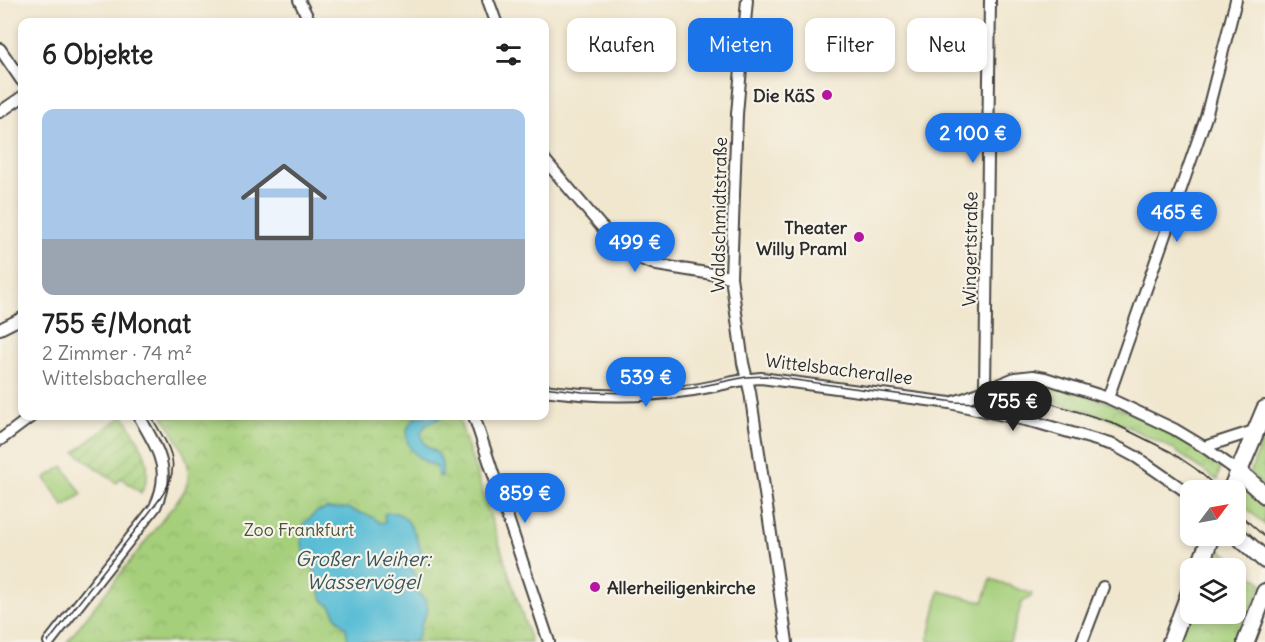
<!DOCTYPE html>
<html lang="de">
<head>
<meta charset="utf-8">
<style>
  :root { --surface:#fff; --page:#f6f6f6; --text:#222; --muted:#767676; --line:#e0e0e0; --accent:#1a73e8 }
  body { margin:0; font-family:Delius,sans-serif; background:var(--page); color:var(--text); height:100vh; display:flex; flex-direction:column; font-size:22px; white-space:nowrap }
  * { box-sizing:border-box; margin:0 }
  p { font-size:20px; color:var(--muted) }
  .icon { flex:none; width:33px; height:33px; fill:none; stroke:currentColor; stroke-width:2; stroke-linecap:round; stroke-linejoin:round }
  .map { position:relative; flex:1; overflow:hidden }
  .drawer { position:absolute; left:18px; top:18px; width:531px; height:402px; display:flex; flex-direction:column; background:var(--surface); border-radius:12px; box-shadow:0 3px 9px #0003 }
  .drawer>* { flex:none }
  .top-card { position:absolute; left:567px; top:18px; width:570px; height:54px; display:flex; gap:12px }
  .needle { width:39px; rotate:58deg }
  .controls { position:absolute; left:1180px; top:480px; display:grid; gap:12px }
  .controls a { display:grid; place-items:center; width:66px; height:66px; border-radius:12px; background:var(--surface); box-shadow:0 3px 9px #0003; font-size:30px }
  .price { position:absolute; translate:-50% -51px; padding:0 14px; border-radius:21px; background:var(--accent); color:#fff; font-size:20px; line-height:39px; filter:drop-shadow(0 2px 3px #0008) }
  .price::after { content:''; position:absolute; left:50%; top:36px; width:18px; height:14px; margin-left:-9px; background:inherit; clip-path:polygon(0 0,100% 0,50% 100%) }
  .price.current { background:#222; color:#fff }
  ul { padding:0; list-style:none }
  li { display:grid; align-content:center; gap:12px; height:318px; padding:0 24px }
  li+li { border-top:2px solid var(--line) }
  li span { display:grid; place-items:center; height:186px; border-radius:12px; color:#555 }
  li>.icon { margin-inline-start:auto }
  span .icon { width:108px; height:108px; fill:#fffc; stroke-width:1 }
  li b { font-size:26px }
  h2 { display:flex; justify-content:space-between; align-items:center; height:72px; padding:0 24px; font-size:26px }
  .tag { padding:0 21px; border-radius:12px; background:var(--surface); box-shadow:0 3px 9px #0003; font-size:21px; line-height:54px }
  .tag.current { background:var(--accent); color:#fff }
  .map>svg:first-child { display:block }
  .grass { fill:#a5cf7a; stroke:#687d52; stroke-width:1.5 }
  .park { fill:url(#park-crowns); stroke:#687d52; stroke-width:1.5 }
  .garden { fill:url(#garden-furrows); stroke:#687d52; stroke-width:1.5 }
  .water { fill:#56bcd4; stroke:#407480; stroke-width:1.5 }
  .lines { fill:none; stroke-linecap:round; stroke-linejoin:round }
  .street-casing { stroke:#494744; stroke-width:14 }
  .primary-casing { stroke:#494744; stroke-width:20 }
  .street { stroke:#fff; stroke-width:10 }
  .primary { stroke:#fff; stroke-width:16 }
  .tram { stroke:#2b2b2b; stroke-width:1.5 }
  .poi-dot { fill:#b5179e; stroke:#f7f3e8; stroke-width:2 }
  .labels { text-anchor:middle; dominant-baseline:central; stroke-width:4.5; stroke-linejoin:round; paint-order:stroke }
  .poi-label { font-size:18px; font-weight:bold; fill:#2b2b2b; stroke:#f7f3e8; text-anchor:end }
  .street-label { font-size:18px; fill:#2b2b2b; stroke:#f7f3e8 }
  .park-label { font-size:18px; fill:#4a543f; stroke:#f7f3e8 }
  .water-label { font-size:20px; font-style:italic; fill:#38565e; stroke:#f7f3e8 }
</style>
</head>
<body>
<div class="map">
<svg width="1265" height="642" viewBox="0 0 1265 642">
  <defs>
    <pattern id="park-crowns" width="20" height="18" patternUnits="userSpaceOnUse" patternTransform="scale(1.5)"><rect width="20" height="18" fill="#a5cf7a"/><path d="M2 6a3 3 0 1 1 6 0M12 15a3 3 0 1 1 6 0" fill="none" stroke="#8eb26a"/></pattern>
    <pattern id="garden-furrows" width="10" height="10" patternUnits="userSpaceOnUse" patternTransform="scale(1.5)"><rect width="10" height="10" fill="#a5cf7a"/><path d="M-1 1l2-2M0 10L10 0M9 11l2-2" fill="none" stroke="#8eb26a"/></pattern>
  </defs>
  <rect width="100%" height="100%" fill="#f7f3e8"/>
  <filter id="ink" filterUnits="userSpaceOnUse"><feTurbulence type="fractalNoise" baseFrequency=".0167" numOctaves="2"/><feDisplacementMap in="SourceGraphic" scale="12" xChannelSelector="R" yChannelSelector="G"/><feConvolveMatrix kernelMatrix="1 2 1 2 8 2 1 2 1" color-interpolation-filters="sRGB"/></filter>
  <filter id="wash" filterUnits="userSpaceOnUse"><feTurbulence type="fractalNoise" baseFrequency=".008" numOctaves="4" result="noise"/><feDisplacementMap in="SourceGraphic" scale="24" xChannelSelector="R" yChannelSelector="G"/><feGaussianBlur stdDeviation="1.35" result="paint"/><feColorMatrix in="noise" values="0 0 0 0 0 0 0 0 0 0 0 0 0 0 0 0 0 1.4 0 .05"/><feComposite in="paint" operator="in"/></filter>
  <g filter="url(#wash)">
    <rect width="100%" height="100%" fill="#f1e7cf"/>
    <g class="grass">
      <polygon points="63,466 82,494 64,507 45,478"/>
      <polygon points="1246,489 1251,490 1265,502 1265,525 1242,504 1242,496"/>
      <polygon points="991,579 1032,594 1031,597 1022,602 1010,642 928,642 939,591 983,602"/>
    </g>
    <g class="park">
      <path d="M1040,381L1107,402L1173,432L1222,462L1217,480L1171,448L1112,419L1056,402L1042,400L995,399V393C1009,383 1023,383 1040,381Z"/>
      <path d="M163,416H458L531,642H67L181,496C201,467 177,441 163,416Z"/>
      <polygon points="1265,430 1265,487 1250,474"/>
      <polygon points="1217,547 1262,583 1240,642 1177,642 1191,604 1191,614 1236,614 1236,568 1206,568"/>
    </g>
    <path class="garden" d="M122,416H124C138,440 158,465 141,493L121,478L117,483L75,452Z"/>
    <g class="water">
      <path d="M418,416H442L443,417L426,425L421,432C424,458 445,441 442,476H438L437,469L435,466C421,462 403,447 407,431C408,424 414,419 418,416Z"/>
      <path d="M346,508C352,509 355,512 361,513C370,516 374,517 380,523L385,522L384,514C411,504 418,545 426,563L423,565L416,563L413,565L412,569L419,580L409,584L426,601L428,610L422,622L418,637L414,642H348L346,628L336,617L332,607L326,603L322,598L319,590L315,572L303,550L301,533L303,525L316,512L326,509Z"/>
    </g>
  </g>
  <g filter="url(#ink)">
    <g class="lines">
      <g class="street-casing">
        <g id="street">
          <polyline points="299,0 310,22"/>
          <polyline points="488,0 496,22"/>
          <polyline points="747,0 737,114 731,277 743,363 750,392 787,642"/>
          <polyline points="990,0 985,390 988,403 996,413"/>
          <polyline points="0,49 22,81"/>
          <polyline points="0,112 22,97"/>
          <polyline points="544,159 600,225 624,249 638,258 657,265 731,277"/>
          <polyline points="0,329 22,318"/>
          <path d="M544,390C592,397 645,397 693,390C716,387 738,379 761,378L950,403L1038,423L1113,445L1123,450L1136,457L1191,495"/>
          <polyline points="1108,398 1206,117 1236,0"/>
          <polyline points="950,403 966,398 1015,378 1033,376 1045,378 1108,398 1174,429 1204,447 1239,472"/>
          <polyline points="474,416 549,642"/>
          <polyline points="0,440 32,416"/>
          <polyline points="1204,447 1257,430"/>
          <path d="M49,642L155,507C173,469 157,449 139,416"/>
          <polyline points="1082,642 1103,587"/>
        </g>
      </g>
      <g class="primary-casing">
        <g id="primary">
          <polyline points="1239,472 1265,495"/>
          <polyline points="1231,490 1265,409"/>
          <polyline points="1236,534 1265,560"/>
          <polyline points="1199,568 1211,536"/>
          <polyline points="1171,642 1191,589"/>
          <polyline points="1246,642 1265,592"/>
        </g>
      </g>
      <use href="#street" class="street"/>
      <use href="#primary" class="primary"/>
      <g class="tram">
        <polyline points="544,387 583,392 638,393 693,388 746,377 766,376 955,402 980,403 1053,404 1111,422 1171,452 1196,469 1220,490"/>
        <polyline points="1236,511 1265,537"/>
        <path d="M48,642L159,500C185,465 169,448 151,416"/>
      </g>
    </g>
  </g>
  <g class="poi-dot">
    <circle cx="827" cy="95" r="6"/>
    <circle cx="859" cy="237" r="6"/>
    <circle cx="595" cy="587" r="6"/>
  </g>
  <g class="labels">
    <g class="poi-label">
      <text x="815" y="95">Die KäS</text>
      <text x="847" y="227">Theater<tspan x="847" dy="21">Willy Praml</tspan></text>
      <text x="607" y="587" text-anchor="start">Allerheiligenkirche</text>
    </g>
    <g class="street-label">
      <text transform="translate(719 215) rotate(-89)">Waldschmidtstraße</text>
      <text transform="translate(970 249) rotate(-89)">Wingertstraße</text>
      <text transform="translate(839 369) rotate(7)">Wittelsbacherallee</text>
    </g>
    <g class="park-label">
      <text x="299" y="529">Zoo Frankfurt</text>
    </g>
    <g class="water-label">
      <text x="363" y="558">Großer Weiher:<tspan x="363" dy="23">Wasservögel</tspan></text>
    </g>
  </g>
</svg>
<div class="controls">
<a><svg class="needle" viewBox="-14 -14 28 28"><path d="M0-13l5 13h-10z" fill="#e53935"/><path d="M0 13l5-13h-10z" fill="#767676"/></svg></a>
<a><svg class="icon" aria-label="layers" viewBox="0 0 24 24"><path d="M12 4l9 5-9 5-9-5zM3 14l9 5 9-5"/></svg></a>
</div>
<b class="price" style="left:973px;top:164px">2 100 €</b>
<b class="price" style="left:1177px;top:243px">465 €</b>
<b class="price" style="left:635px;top:273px">499 €</b>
<b class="price" style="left:646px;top:408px">539 €</b>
<b class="price current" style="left:1013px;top:432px">755 €</b>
<b class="price" style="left:525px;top:524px">859 €</b>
<div class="top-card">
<a class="tag">Kaufen</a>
<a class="tag current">Mieten</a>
<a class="tag">Filter</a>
<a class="tag">Neu</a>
</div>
<section class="drawer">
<h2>6 Objekte<svg class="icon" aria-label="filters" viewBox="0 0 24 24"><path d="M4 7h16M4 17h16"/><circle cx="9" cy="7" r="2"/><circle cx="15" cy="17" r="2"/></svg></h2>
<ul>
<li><span style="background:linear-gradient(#a9c7e8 70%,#9aa5b1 0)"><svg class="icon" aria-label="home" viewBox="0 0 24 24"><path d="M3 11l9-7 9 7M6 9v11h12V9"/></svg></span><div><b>755 €/Monat</b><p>2 Zimmer · 74 m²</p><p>Wittelsbacherallee</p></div></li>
</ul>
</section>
</div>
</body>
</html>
